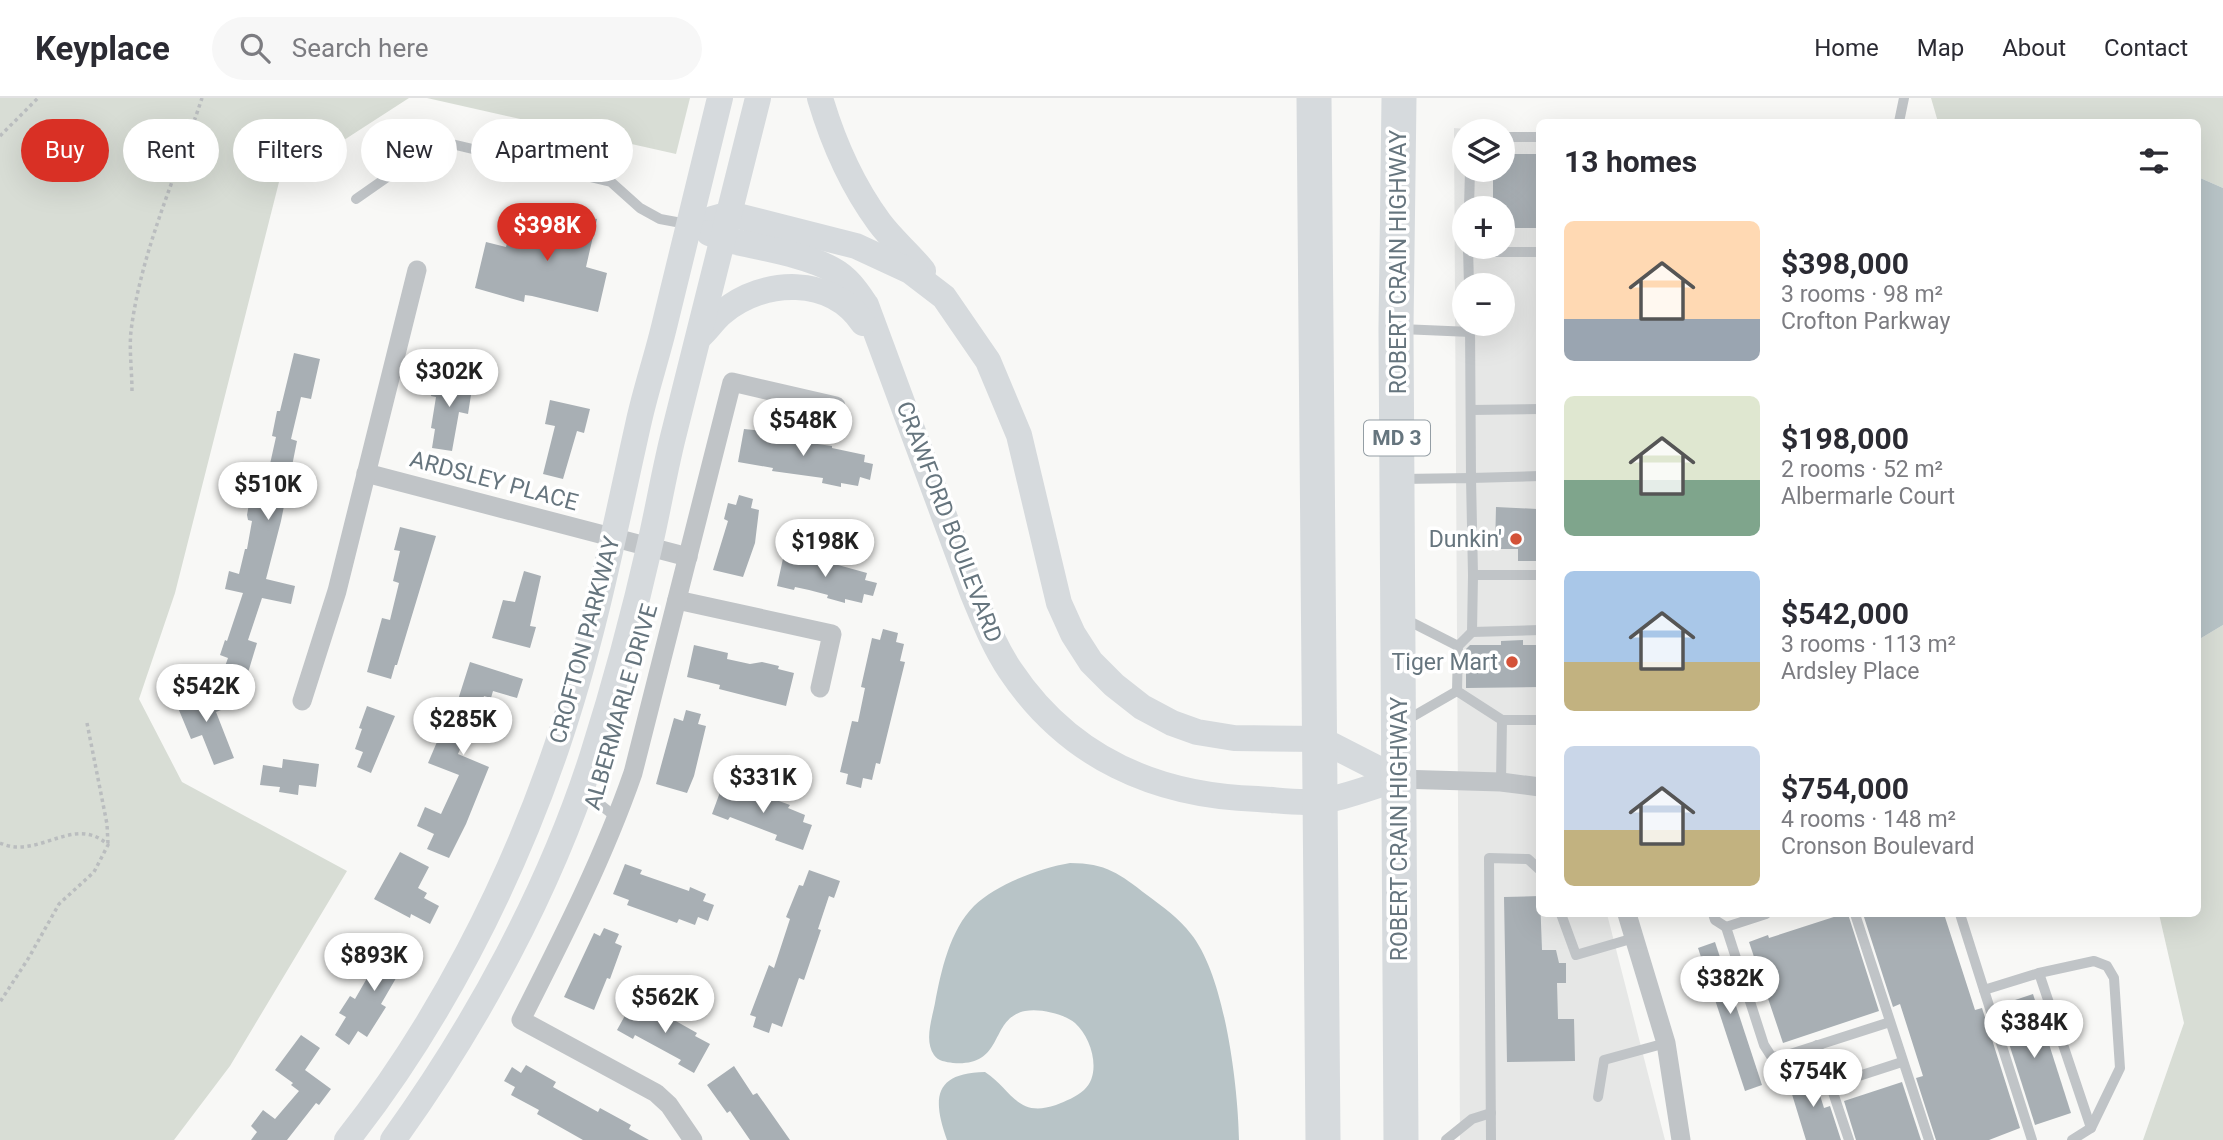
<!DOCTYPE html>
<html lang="en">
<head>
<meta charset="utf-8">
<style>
  :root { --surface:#fff; --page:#f7f7f7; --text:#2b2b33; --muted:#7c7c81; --line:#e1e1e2; --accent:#d93025 }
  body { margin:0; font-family:Roboto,sans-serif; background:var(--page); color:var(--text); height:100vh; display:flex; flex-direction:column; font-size:26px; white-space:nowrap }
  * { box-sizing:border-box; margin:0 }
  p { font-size:23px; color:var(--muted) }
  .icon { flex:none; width:38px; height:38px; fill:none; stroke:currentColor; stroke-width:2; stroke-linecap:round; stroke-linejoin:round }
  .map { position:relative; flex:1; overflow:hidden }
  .drawer { position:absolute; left:1536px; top:21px; width:665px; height:798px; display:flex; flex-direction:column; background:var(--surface); border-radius:10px; box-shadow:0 7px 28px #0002 }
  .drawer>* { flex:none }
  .top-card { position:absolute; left:21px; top:21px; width:665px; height:63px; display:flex; gap:14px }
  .fabs { position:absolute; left:1452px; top:21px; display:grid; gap:14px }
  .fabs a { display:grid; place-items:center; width:63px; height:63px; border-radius:50%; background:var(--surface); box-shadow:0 7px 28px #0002; font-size:35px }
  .price { position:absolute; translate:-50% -60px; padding:0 16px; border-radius:24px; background:#fff; color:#222; font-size:23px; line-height:46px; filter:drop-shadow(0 2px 4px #0008) }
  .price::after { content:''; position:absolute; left:50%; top:42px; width:21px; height:16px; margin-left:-10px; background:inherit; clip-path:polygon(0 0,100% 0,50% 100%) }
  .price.current { background:var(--accent); color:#fff }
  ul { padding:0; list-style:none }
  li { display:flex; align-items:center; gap:21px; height:175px; padding:0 28px }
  li span { display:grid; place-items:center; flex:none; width:196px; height:140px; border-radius:10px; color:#555 }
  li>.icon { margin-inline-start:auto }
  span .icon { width:84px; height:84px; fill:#fffc; stroke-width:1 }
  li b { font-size:30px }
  h2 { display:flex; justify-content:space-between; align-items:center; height:84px; padding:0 28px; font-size:30px }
  .tag { padding:0 24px; border-radius:32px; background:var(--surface); box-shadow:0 7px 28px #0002; font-size:24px; line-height:63px }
  .tag.current { background:var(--accent); color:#fff }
  header { display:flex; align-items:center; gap:42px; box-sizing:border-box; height:98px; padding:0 35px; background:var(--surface); border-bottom:2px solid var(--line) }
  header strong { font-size:33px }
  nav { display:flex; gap:38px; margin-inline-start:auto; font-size:24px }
  .search { width:490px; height:63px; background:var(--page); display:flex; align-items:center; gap:18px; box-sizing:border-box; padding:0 24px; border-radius:38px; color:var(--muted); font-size:26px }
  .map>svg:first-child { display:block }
  .built { fill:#e6e7e6; fill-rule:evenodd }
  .green { fill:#d8ddd5 }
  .water { fill:#b8c4c7 }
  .building { fill:#a8afb4 }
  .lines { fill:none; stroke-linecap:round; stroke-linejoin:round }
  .path { stroke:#babdbf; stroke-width:3.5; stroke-dasharray:3.5 3.5; stroke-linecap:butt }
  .lane { stroke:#c0c4c7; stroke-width:10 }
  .street { stroke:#c0c4c7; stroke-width:19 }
  .secondary { stroke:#d6dadd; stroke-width:26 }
  .highway { stroke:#d6dadd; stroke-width:35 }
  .poi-dot { fill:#d55339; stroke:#fff; stroke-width:2.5 }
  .labels { text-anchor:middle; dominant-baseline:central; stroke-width:7; stroke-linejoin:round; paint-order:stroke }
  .shield { fill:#fff; stroke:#949ea5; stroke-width:2 }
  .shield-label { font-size:21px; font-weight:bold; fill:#66757e }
  .street-label { font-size:23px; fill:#66757e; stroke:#fff }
  .poi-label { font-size:23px; fill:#66757e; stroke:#fff; text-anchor:end }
</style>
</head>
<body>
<header>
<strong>Keyplace</strong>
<div class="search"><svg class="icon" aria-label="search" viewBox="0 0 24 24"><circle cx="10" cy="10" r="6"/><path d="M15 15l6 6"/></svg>Search here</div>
<nav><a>Home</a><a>Map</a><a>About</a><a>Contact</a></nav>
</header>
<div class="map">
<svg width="2223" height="1042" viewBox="0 0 2223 1042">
  <rect width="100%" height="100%" fill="#f8f8f6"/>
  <path class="built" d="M1454,30L1492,33H1465V72H1503V34L1540,37V816H1607L1665,1042H1460ZM1465,110H1503V149H1465ZM1465,187H1503V226H1465Z"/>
  <g class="green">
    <polygon points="0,0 409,0 279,84 175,495 139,601 182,684 347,773 230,968 174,1042 0,1042"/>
    <polygon points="427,0 690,0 676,56"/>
    <polygon points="1931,0 2223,0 2223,90 2198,79 2198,24 1938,24"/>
    <polygon points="2223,527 2223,1042 2143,1042 2184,925 2159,816 2198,816 2198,542"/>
  </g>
  <g class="water">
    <polygon points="2198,79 2223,90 2223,527 2198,542"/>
    <path d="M1070,765C1106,765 1120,776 1147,797C1162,808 1180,821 1191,836C1225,878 1238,988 1239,1042H947C932,1000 934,975 985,974C1013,993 1017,1020 1056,1007C1066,1003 1076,999 1084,992C1102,976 1092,940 1075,925C1064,916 1040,910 1025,913C988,921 1006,969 953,965C946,964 938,963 934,957C924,943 932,921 935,905C941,873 950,832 974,808C997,786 1040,770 1070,765Z"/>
  </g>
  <g class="building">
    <polygon points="1503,56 1540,56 1540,130 1503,130 1503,110 1493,110 1493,72 1503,72"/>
    <polygon points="539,107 597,121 586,169 607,175 598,214 532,198 525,197 524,204 475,190 486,144 506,149 508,142 529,147"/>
    <polygon points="294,255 320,261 311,301 301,299 291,341 297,343 281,423 266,481 295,488 291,506 262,500 248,542 257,545 247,578 224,571 228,560 220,557 225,542 227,543 243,495 225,491 229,473 239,476 245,451 247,451 252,423 248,422 247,417 250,400 258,400 262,383 266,384 276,339 272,338 277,313 280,313"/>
    <polygon points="435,277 473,284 468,316 459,314 452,353 432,350 435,331 431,330 436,299 431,298"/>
    <polygon points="550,302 590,311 584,335 577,333 563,381 543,376 555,328 545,326"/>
    <polygon points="744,331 782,335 781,341 832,348 832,350 865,357 864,364 873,366 870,382 860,379 858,388 841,385 841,389 822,385 823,380 772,373 773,370 738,364"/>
    <polygon points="739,397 753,401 751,410 759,412 755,445 743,479 713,472 728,423 724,421 728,405 736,407"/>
    <polygon points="1496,409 1537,411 1537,416 1540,416 1540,463 1518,463 1518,451 1495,451"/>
    <polygon points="400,429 436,438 397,567 395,567 391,581 367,574 382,520 390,522 399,485 393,483 400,453 394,452"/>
    <polygon points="784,456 801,460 802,457 867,475 865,482 877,485 873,498 864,496 862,505 845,501 845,505 827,500 828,497 809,492 795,489 794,492 777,488"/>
    <polygon points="524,473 541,478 530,528 536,529 530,550 492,540 503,502 515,504"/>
    <polygon points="883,531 898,535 896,544 904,546 900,563 905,564 880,666 876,665 872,682 863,680 861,690 846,686 848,676 840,674 852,623 858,624 865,590 861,589 872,540 880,542"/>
    <polygon points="1523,542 1523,547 1540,547 1540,589 1466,590 1466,551 1470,547 1501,547 1501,543"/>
    <polygon points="694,547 728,555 727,561 750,566 762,564 779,568 778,571 794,575 786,608 719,591 720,587 687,579"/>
    <polygon points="470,564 523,581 517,600 493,593 491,600 484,598 479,615 476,613 458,656 489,669 466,726 449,760 427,751 434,736 417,728 425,709 441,716 459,677 428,665 445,625 450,627"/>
    <polygon points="213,590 221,612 216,614 234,660 214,667 202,637 191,641 176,605"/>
    <polygon points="367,608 395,618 371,675 357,669 363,654 355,651 362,631 359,630"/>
    <polygon points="686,612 701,616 698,626 706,628 694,678 687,695 656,686 674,620 683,623"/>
    <polygon points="283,661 319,666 316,689 299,687 298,697 279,694 280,689 260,687 263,667 282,670"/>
    <polygon points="723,686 740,692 741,689 790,707 788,710 805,717 803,724 812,727 803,752 775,742 777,737 730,719 728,722 712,716"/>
    <polygon points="400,754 429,769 418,790 427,795 424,800 439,808 430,826 411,816 410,820 374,801"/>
    <polygon points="625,766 642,772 640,776 689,793 690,789 706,796 703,803 714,807 708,823 698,819 695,827 679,821 677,825 627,807 629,802 613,796"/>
    <polygon points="809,772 840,783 834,800 829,798 818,831 821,832 804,882 799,880 782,929 772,925 769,935 753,929 756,919 750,917 769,867 774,870 790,821 786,819 799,787 803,788"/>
    <polygon points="1540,798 1542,852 1556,852 1559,865 1566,865 1566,885 1557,885 1558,921 1574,921 1575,963 1507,964 1504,799"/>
    <polygon points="1843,816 1848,816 1879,913 1783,945 1749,844 1768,837 1769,840"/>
    <polygon points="1863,816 1944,816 1975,912 1982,910 2020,1030 1989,1042 1936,1042 1916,980 1923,978 1900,906 1893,909"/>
    <polygon points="604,830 619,836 615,845 622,848 610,881 607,880 594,912 564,899 594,835 600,838"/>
    <polygon points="389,842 415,856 404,877 399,875 381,906 386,909 367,939 358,933 349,947 335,937 346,919 339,915 350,898 355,901"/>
    <polygon points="1715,844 1762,987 1745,993 1698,850"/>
    <polygon points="2033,896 2071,1015 2035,1027 1997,908"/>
    <polygon points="633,903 649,912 651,909 697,935 695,938 710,946 694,975 678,966 681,962 635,937 633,941 617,932"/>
    <polygon points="301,937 320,950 305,972 331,991 319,1007 316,1005 287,1042 251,1042 257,1034 251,1028 263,1012 275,1021 299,993 291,987 293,985 275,972"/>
    <polygon points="526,967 556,984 553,989 598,1014 600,1010 622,1022 631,1027 629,1031 649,1042 583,1042 537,1016 539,1012 511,997 515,989 504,983 512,969 521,975"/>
    <polygon points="734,968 753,997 757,995 790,1042 750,1042 730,1013 727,1015 707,987"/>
    <polygon points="1812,972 1824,1010 1830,1008 1841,1042 1806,1042 1787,980"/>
    <polygon points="1902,984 1921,1042 1856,1042 1844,1003"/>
  </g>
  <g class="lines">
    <g class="path">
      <polyline points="0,38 38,0"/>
      <path d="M132,293C132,273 129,252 131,233C141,153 177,76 202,0"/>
      <polyline points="87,625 107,726 108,746"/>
      <path d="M0,745C5,747 11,749 17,749C49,750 80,720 108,747L94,774L59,806L28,861L0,904"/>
    </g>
    <g class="lane">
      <polyline points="1899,24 1904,0"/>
      <polyline points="1503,39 1540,39"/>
      <polyline points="356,101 439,43 611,84 640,110 660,121 687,126"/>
      <polyline points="1469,110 1470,72"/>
      <polyline points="1468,149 1469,187"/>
      <polyline points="1468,154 1540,154"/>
      <polyline points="1470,226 1471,380 1540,378"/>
      <polyline points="1401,231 1471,234"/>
      <polyline points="1471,312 1540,311"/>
      <polyline points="1401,381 1471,380 1473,477 1540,477"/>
      <polyline points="1473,477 1472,534 1458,548 1457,593 1502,622 1501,684"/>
      <polyline points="1405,521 1458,548"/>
      <polyline points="1472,534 1540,532"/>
      <polyline points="1502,622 1540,622"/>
      <polyline points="1405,623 1457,593"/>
      <polyline points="582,692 617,720"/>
      <polyline points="1561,816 1576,857 1634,840"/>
      <polyline points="1713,816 1715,822 1726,829"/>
      <polyline points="1766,816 1726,829 1764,947 1771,958 1781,959 1890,924"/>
      <polyline points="1855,816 1929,1042"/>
      <polyline points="1960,816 1984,892 2039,875 2094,863 2107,868 2114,880 2120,970 2091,1030 2072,1042"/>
      <polyline points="2039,875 2091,1030"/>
      <polyline points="1984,892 2032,1042"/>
      <polyline points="1817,947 1849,1042"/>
      <polyline points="1831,987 1902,964"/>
      <polyline points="1598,999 1604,962 1666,945"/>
      <polyline points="1446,1042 1472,1021 1491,1015"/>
      <polyline points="1491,1042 1489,760 1528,761 1540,772"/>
    </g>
    <g class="street">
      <polyline points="366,375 688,459"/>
      <polyline points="677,502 832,536 820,590"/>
      <polyline points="302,603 337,493 417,172"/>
      <polyline points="1398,681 1501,684 1540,689"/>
      <polyline points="1627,816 1666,945 1681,1042"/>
      <path d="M693,1042L669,1007L656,995L521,922C562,841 603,761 633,675L732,284L836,308"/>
    </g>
    <g class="secondary">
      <path d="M820,0C833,44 852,87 879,124C892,142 910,156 923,173"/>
      <polyline points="712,121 730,116 856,148 910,173 944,199 988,263 1019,337 1059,505 1073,536 1091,564 1114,587 1142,609 1172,625 1197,634 1234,640 1320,641 1398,681"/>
      <path d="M709,135L724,141C755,149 806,156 833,172C848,180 857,194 866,207L973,496C984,522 994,548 1010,572C1068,659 1155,698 1258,701C1278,702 1302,706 1322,703C1347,699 1373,688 1398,681"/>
      <path d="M700,238C708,231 714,221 723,214C764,180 831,178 863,225"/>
      <path d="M347,1042C438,927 510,786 557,648C593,543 614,434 638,327C645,294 656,262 664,229C683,153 701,76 720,0"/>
      <path d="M393,1042C476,927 550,791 593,656C615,587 634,516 650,446C659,407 665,369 675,331C702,220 731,110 758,0"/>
    </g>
    <g class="highway">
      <polyline points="1314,0 1323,1042"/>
      <polyline points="1399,0 1396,231 1401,1042"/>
    </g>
  </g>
  <g class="poi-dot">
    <circle cx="1516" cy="441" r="7"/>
    <circle cx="1512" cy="564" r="7"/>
  </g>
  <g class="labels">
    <rect class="shield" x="1364" y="322.5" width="66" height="35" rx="5"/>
    <g class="shield-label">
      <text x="1397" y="340">MD 3</text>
    </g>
    <g class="street-label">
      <text transform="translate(1398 164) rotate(-90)">ROBERT CRAIN HIGHWAY</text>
      <text transform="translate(494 383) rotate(15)">ARDSLEY PLACE</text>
      <text transform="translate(949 424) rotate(69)">CRAWFORD BOULEVARD</text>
      <text transform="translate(585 542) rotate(-75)">CROFTON PARKWAY</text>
      <text transform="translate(621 609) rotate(-74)">ALBERMARLE DRIVE</text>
      <text transform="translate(1399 731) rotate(-90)">ROBERT CRAIN HIGHWAY</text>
    </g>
    <g class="poi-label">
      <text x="1502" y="441">Dunkin'</text>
      <text x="1498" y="564">Tiger Mart</text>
    </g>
  </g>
</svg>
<div class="fabs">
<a><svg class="icon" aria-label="layers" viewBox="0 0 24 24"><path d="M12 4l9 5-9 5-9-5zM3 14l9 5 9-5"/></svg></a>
<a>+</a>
<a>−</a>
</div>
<b class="price current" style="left:547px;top:165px">$398K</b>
<b class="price" style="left:449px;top:311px">$302K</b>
<b class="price" style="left:803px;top:360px">$548K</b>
<b class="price" style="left:268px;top:424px">$510K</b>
<b class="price" style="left:825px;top:481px">$198K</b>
<b class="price" style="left:206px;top:626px">$542K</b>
<b class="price" style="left:463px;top:659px">$285K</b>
<b class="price" style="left:763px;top:717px">$331K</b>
<b class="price" style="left:374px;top:895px">$893K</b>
<b class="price" style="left:1730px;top:918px">$382K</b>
<b class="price" style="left:665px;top:937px">$562K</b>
<b class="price" style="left:2034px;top:962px">$384K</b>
<b class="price" style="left:1813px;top:1011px">$754K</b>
<div class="top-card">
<a class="tag current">Buy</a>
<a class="tag">Rent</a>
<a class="tag">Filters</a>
<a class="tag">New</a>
<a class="tag">Apartment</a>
</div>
<section class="drawer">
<h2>13 homes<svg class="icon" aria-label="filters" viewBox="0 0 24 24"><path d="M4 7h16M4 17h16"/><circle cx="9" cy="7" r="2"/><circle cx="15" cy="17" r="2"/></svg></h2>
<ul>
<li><span style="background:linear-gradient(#ffd9b3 70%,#9aa5b1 0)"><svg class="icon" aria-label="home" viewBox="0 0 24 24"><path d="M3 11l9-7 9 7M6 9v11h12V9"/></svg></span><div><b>$398,000</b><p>3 rooms · 98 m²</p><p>Crofton Parkway</p></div></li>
<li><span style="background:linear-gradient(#dfe7d0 60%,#7fa58c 0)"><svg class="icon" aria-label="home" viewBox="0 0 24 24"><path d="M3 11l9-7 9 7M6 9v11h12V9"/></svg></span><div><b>$198,000</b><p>2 rooms · 52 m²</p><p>Albermarle Court</p></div></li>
<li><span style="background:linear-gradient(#a9c7e8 65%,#c2b280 0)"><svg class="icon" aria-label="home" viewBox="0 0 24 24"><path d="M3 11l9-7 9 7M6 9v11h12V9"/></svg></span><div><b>$542,000</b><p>3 rooms · 113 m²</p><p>Ardsley Place</p></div></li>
<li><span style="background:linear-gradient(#c9d6e8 60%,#c2b280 0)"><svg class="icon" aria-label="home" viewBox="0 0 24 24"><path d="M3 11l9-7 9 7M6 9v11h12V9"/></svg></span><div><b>$754,000</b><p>4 rooms · 148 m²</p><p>Cronson Boulevard</p></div></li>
</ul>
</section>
</div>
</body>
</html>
